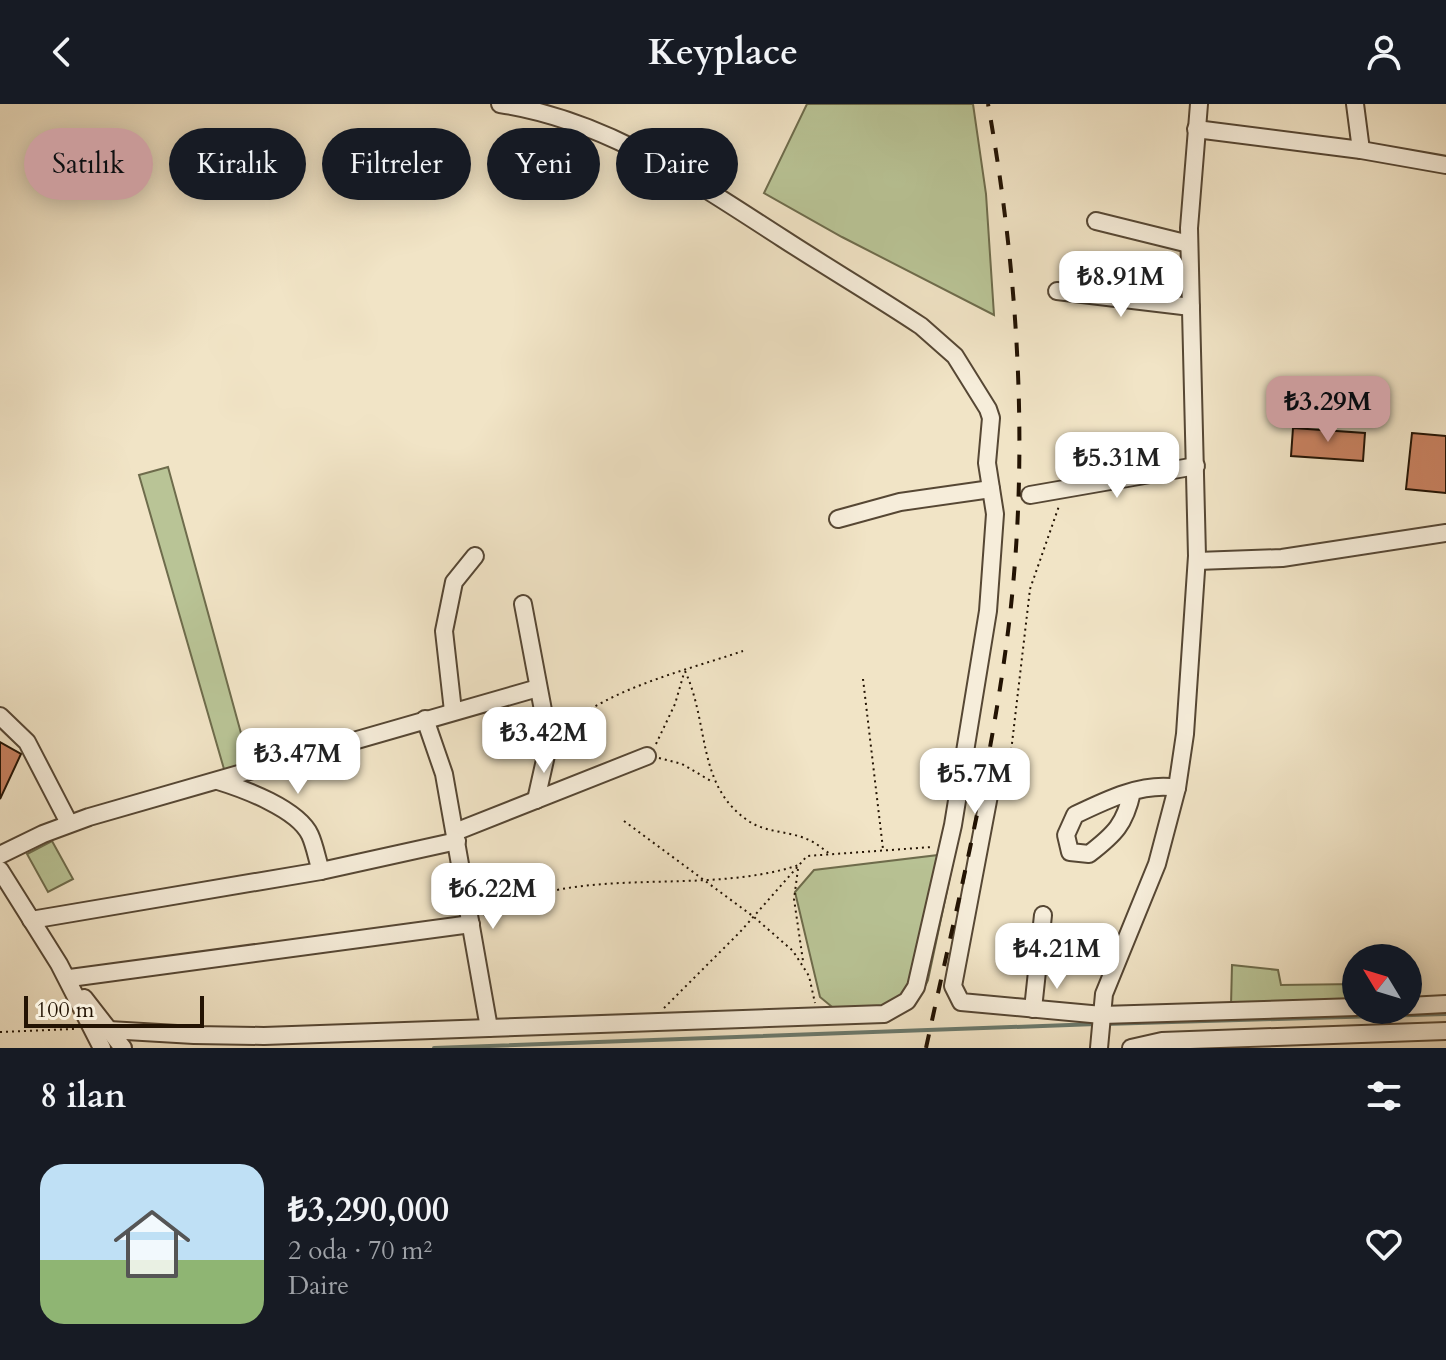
<!DOCTYPE html>
<html lang="tr">
<head>
<meta charset="utf-8">
<style>
  :root { --surface:#171b24; --page:#242831; --text:#f1f3f6; --muted:#9ea1a6; --accent:#c59692 }
  body { margin:0; font-family:Cardo,serif; background:var(--page); color:var(--text); height:100vh; display:flex; flex-direction:column; font-size:30px; white-space:nowrap }
  * { box-sizing:border-box; margin:0 }
  p { font-size:26px; color:var(--muted) }
  .icon { flex:none; width:44px; height:44px; fill:none; stroke:currentColor; stroke-width:2; stroke-linecap:round; stroke-linejoin:round }
  .map { position:relative; height:944px; overflow:hidden }
  .panel { display:flex; flex-direction:column; background:var(--surface); flex:1 }
  .panel>* { flex:none }
  .banner { position:absolute; left:24px; top:24px; width:800px; height:72px; display:flex; gap:16px }
  .needle { width:52px; rotate:308deg }
  .controls { position:absolute; left:1342px; top:840px; display:grid; gap:16px }
  .controls a { display:grid; place-items:center; width:80px; height:80px; border-radius:50%; background:var(--surface); box-shadow:0 4px 20px #0003; font-size:40px }
  .scale { position:absolute; left:24px; bottom:20px; width:180px; box-sizing:border-box; padding-left:8px; border:4px solid #231303; border-top:0; font-size:22px; line-height:28px; white-space:nowrap; color:#231303; -webkit-text-stroke:6px #f6edda; paint-order:stroke }
  .price { position:absolute; translate:-50% -68px; padding:0 18px; border-radius:16px; background:#fff; color:#222; font-size:26px; line-height:52px; filter:drop-shadow(0 2px 4px #0008) }
  .price::after { content:''; position:absolute; left:50%; top:48px; width:24px; height:18px; margin-left:-12px; background:inherit; clip-path:polygon(0 0,100% 0,50% 100%) }
  .price.active { background:var(--accent); color:#111 }
  ul { padding:0; list-style:none }
  li { display:flex; align-items:center; gap:24px; height:200px; padding:0 40px }
  li span { display:grid; place-items:center; flex:none; width:224px; height:160px; border-radius:24px; color:#555 }
  li>.icon { margin-inline-start:auto }
  span .icon { width:96px; height:96px; fill:#fffc; stroke-width:1 }
  li b { font-size:34px }
  h2 { display:flex; justify-content:space-between; align-items:center; height:96px; padding:0 40px; font-size:34px }
  .tag { padding:0 28px; border-radius:36px; background:var(--surface); box-shadow:0 4px 20px #0003; font-size:28px; line-height:72px }
  .tag.active { background:var(--accent); color:#111 }
  header { display:flex; justify-content:space-between; align-items:center; height:104px; padding:0 40px; background:var(--surface); font-size:36px; font-weight:700 }
  .map>svg:first-child { display:block }
  .green { fill:#b9c496; stroke:#6e6c4c; stroke-width:2 }
  .lines { fill:none; stroke-linecap:round; stroke-linejoin:round }
  .stream { stroke:#6b7a6d; stroke-width:4 }
  .building { fill:#c88160; stroke:#231303; stroke-width:2 }
  .minor-casing { stroke:#564734; stroke-width:20 }
  .path { stroke:#231303; stroke-width:2; stroke-dasharray:2 4; stroke-linecap:butt }
  .minor { stroke:#f6edda; stroke-width:16 }
  .rail { stroke:#231303; stroke-width:4; stroke-dasharray:14 14; stroke-linecap:butt }
</style>
</head>
<body>
<header><svg class="icon" aria-label="back" viewBox="0 0 24 24"><path d="M15 5l-7 7 7 7"/></svg>Keyplace<svg class="icon" aria-label="person" viewBox="0 0 24 24"><circle cx="12" cy="8" r="4"/><path d="M4 21q1-7 8-7t8 7"/></svg></header>
<div class="map">
<svg width="1446" height="944" viewBox="0 0 1446 944">
  <rect width="100%" height="100%" fill="#f1e4c6"/>
  <filter id="stains"><feTurbulence type="fractalNoise" baseFrequency=".0025" numOctaves="4"/><feColorMatrix values="0 0 0 0 .2 0 0 0 0 .09 0 0 0 0 .02 0 0 0 .5 -.17"/></filter>
  <radialGradient id="worn" r=".72"><stop offset=".6" stop-color="#630" stop-opacity="0"/><stop offset="1" stop-color="#630" stop-opacity=".3"/></radialGradient>
  <g class="green">
    <polygon points="807,0 973,0 986,90 994,211 842,133 764,89"/>
    <polygon points="168,363 250,662 226,672 139,371"/>
    <polygon points="52,737 73,775 48,788 27,750"/>
    <path d="M955,749L928,876C913,913 870,905 837,907L820,893L795,788L814,766Z"/>
    <polygon points="1232,861 1278,866 1281,881 1356,880 1356,896 1231,902"/>
  </g>
  <g class="lines">
    <g class="stream">
      <polyline points="1105,920 1446,910"/>
      <polyline points="434,944 1096,920"/>
    </g>
  </g>
  <g class="building">
    <polygon points="1293,324 1365,329 1363,357 1291,352"/>
    <polygon points="1412,329 1446,332 1446,389 1406,385"/>
    <polygon points="0,638 21,650 0,695"/>
  </g>
  <g class="lines">
    <g class="minor-casing">
      <g id="minor">
        <polyline points="1355,0 1361,46"/>
        <polyline points="1196,25 1361,46 1446,61"/>
        <polyline points="1096,117 1189,140"/>
        <polyline points="1057,187 1191,203"/>
        <polyline points="1030,391 1196,362"/>
        <polyline points="838,415 900,398 991,385"/>
        <polyline points="1197,457 1282,454 1446,429"/>
        <polyline points="523,500 549,638 536,696"/>
        <polyline points="453,607 444,527 454,478 475,452"/>
        <polyline points="0,612 27,638 69,719"/>
        <polyline points="425,615 444,670 489,924"/>
        <polyline points="994,665 953,882 961,898 1102,911 1356,903"/>
        <path d="M218,677C244,685 298,705 310,731C315,742 317,755 321,767"/>
        <path d="M1132,688C1125,720 1115,730 1089,750L1070,748L1066,731L1075,711C1106,696 1143,678 1177,684"/>
        <polyline points="455,728 647,652"/>
        <polyline points="0,751 43,730 89,713 538,584"/>
        <polyline points="0,766 59,860 102,944"/>
        <polyline points="31,816 321,767 457,737"/>
        <polyline points="70,874 471,820"/>
        <polyline points="84,894 123,944"/>
        <polyline points="1408,902 1446,900"/>
        <polyline points="1033,905 1043,811"/>
        <path d="M109,926L194,931L264,932L884,910L907,897L916,883L953,721L988,507L995,410L987,359L991,314L988,305L955,252L921,222C876,192 828,164 782,134C693,77 607,16 500,0"/>
        <polyline points="1099,944 1104,890 1157,760 1177,684 1185,630 1197,452 1189,124 1199,0"/>
        <polyline points="1131,944 1162,937 1446,927"/>
      </g>
    </g>
    <g class="path">
      <path d="M685,567C710,621 696,683 750,718C768,729 790,727 809,736C816,739 823,745 830,750"/>
      <polyline points="863,575 883,745"/>
      <path d="M561,626C612,583 681,568 743,547"/>
      <polyline points="656,640 675,600 684,569"/>
      <polyline points="659,654 682,660 711,677"/>
      <polyline points="1007,657 1011,648 1030,485 1059,402"/>
      <polyline points="624,717 754,813 793,847 809,872 815,899"/>
      <polyline points="798,765 794,795 803,857"/>
      <path d="M484,812C580,757 698,794 799,761"/>
      <polyline points="664,904 740,828 807,752 932,743"/>
      <polyline points="0,928 75,925"/>
    </g>
    <use href="#minor" class="minor"/>
    <path class="rail" d="M926,944C957,800 993,658 1010,511C1029,343 1018,167 988,0"/>
  </g>
  <rect width="100%" height="100%" filter="url(#stains)"/>
  <rect width="100%" height="100%" fill="url(#worn)"/>
</svg>
<div class="controls">
<a><svg class="needle" viewBox="-14 -14 28 28"><path d="M0-13l5 13h-10z" fill="#e53935"/><path d="M0 13l5-13h-10z" fill="#9ea1a6"/></svg></a>
</div>
<div class="scale">100 m</div>
<b class="price" style="left:1121px;top:215px">₺8.91M</b>
<b class="price active" style="left:1328px;top:340px">₺3.29M</b>
<b class="price" style="left:1117px;top:396px">₺5.31M</b>
<b class="price" style="left:544px;top:671px">₺3.42M</b>
<b class="price" style="left:298px;top:692px">₺3.47M</b>
<b class="price" style="left:975px;top:712px">₺5.7M</b>
<b class="price" style="left:493px;top:827px">₺6.22M</b>
<b class="price" style="left:1057px;top:887px">₺4.21M</b>
<div class="banner">
<a class="tag active">Satılık</a>
<a class="tag">Kiralık</a>
<a class="tag">Filtreler</a>
<a class="tag">Yeni</a>
<a class="tag">Daire</a>
</div>
</div>
<section class="panel">
<h2>8 ilan<svg class="icon" aria-label="filters" viewBox="0 0 24 24"><path d="M4 7h16M4 17h16"/><circle cx="9" cy="7" r="2"/><circle cx="15" cy="17" r="2"/></svg></h2>
<ul>
<li><span style="background:linear-gradient(#bfe0f5 60%,#8fb573 0)"><svg class="icon" aria-label="home" viewBox="0 0 24 24"><path d="M3 11l9-7 9 7M6 9v11h12V9"/></svg></span><div><b>₺3,290,000</b><p>2 oda · 70 m²</p><p>Daire</p></div><svg class="icon" aria-label="heart" viewBox="0 0 24 24"><path d="M12 20l-8-8c-3-5 5-10 8-4 3-6 11-1 8 4z"/></svg></li>
</ul>
</section>
</body>
</html>
